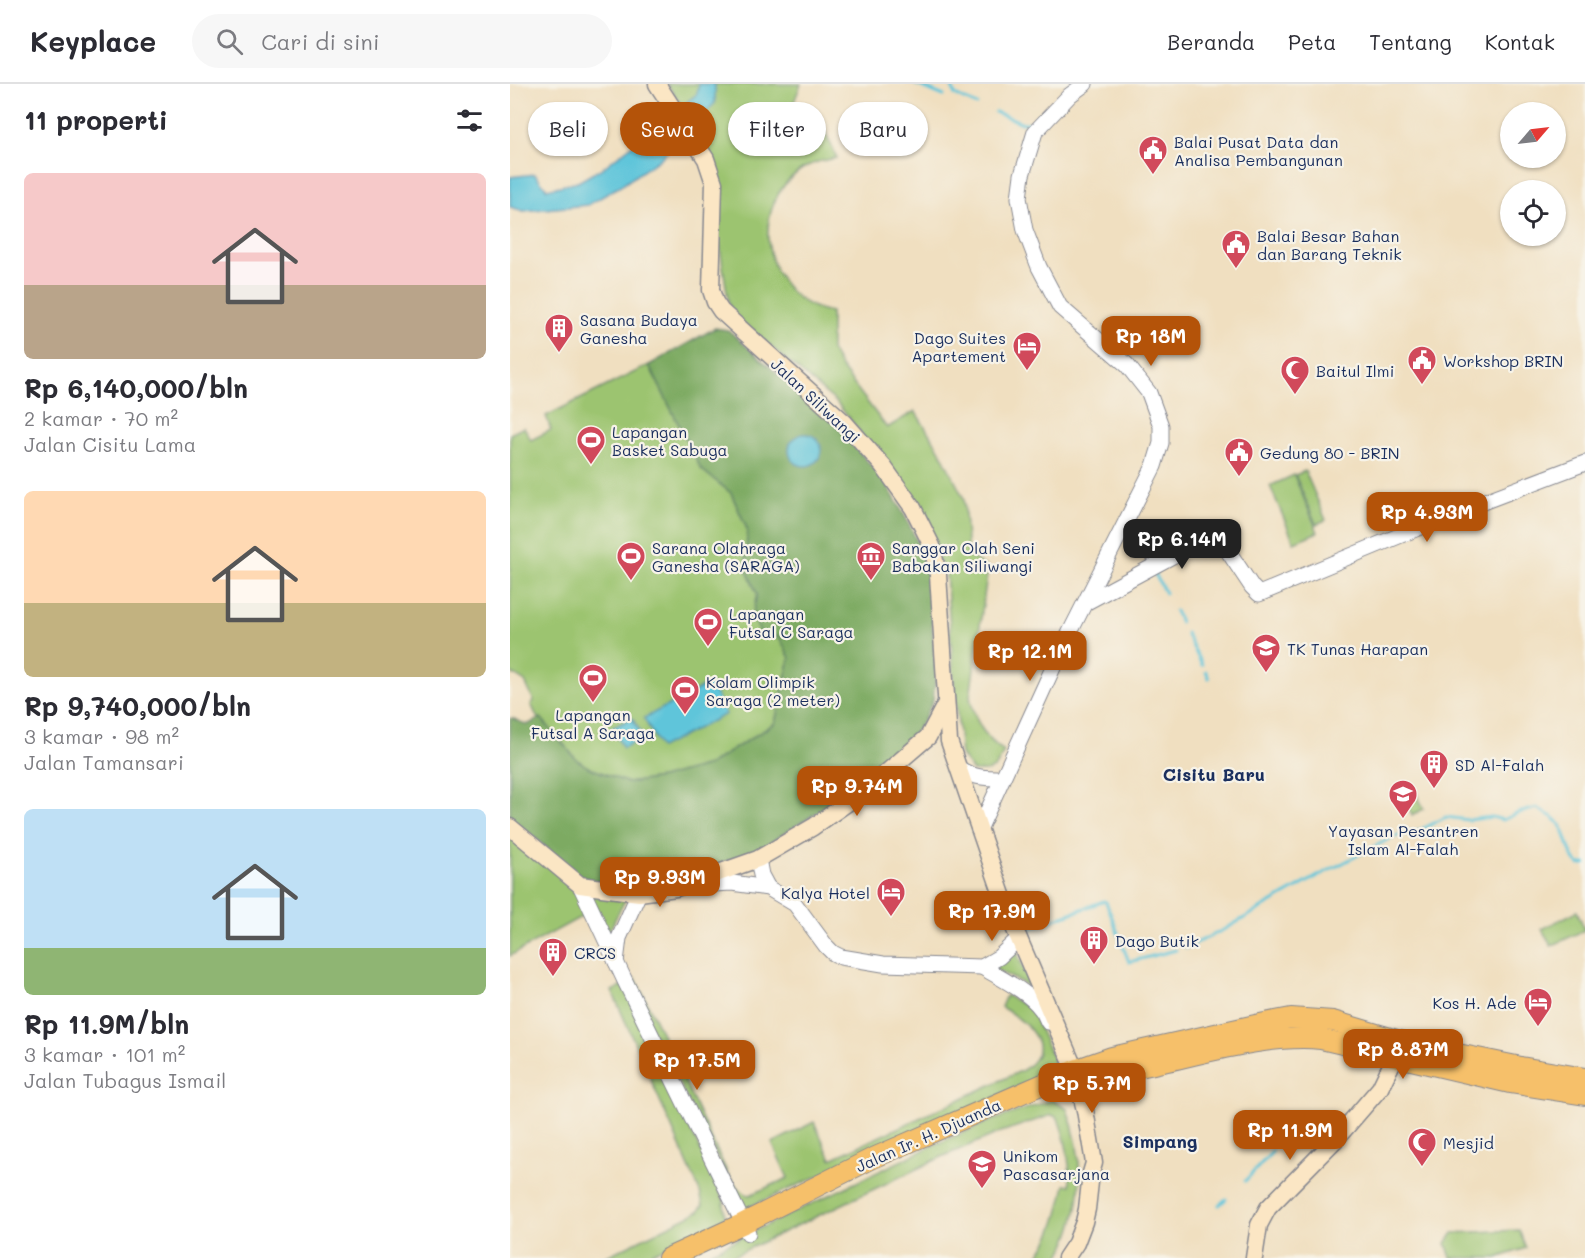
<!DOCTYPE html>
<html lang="id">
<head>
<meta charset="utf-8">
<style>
  :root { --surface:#fff; --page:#f7f7f7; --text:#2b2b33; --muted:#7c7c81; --line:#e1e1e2; --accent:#b45309 }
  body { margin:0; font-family:Mali,sans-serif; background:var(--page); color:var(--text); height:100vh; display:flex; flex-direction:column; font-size:22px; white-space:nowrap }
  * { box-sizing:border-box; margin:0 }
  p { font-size:20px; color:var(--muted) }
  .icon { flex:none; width:33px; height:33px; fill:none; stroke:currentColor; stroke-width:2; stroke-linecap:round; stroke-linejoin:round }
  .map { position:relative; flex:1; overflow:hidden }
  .sheet { display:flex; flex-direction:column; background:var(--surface); width:510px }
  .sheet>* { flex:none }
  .guide { position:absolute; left:18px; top:18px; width:570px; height:54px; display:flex; gap:12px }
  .needle { width:39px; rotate:62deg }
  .buttons { position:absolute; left:990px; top:18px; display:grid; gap:12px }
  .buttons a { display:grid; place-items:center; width:66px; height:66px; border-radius:50%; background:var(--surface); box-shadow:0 2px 4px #0004; font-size:30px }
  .price { position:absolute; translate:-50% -51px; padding:0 14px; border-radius:12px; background:var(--accent); color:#fff; font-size:20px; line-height:39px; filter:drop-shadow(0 2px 3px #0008) }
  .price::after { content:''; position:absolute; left:50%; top:36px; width:18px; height:14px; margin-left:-9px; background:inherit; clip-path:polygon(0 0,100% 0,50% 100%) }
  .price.on { background:#222; color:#fff }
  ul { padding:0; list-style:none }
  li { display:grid; align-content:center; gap:12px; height:318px; padding:0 24px }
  li span { display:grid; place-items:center; height:186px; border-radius:9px; color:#555 }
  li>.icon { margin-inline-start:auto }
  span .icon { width:108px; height:108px; fill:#fffc; stroke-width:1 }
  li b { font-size:26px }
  h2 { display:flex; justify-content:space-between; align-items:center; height:72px; padding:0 24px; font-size:26px }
  .pill { padding:0 21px; border-radius:27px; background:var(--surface); box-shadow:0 2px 4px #0004; font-size:21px; line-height:54px }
  .pill.on { background:var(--accent); color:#fff }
  header { display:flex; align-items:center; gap:36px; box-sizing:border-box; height:84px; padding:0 30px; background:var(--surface); border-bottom:2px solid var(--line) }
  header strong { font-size:28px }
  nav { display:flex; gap:33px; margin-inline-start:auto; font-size:21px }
  .search { width:420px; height:54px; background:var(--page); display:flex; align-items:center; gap:15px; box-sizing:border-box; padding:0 21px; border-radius:33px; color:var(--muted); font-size:22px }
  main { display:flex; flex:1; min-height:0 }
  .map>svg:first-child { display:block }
  .green { fill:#9cc470; stroke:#5c7a67; stroke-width:1.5 }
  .forest { fill:#7daa62; stroke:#4c6c60; stroke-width:1.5 }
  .water { fill:#5ec5da; stroke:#3c7a9c; stroke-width:1.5 }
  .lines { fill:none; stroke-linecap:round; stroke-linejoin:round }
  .stream { stroke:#5ec5da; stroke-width:3 }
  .tertiary-casing { stroke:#86878f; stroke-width:17 }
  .secondary-casing { stroke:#86878f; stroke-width:19 }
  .primary-casing { stroke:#86878f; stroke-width:22 }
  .tertiary { stroke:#fff; stroke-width:15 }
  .secondary { stroke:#fbe6c4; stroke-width:16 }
  .primary { stroke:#f6c06b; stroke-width:20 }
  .labels { text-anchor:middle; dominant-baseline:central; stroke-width:4.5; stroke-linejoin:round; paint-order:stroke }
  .poi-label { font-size:16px; fill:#1b2f5e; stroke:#f7f3e8; text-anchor:start }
  .street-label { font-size:16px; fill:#1b2f5e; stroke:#f7f3e8 }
  .neighbourhood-label { font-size:18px; font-weight:bold; fill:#1b2f5e; stroke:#f7f3e8 }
</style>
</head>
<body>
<header>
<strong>Keyplace</strong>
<div class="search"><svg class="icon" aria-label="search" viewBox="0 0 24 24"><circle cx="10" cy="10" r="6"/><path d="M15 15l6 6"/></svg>Cari di sini</div>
<nav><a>Beranda</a><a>Peta</a><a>Tentang</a><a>Kontak</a></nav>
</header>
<main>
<section class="sheet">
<h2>11 properti<svg class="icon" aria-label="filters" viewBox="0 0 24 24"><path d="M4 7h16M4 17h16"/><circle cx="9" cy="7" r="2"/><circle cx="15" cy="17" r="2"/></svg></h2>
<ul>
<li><span style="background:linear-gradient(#f6c9c9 60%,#b9a48a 0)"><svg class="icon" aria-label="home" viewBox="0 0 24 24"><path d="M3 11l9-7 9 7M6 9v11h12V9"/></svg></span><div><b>Rp 6,140,000/bln</b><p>2 kamar · 70 m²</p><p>Jalan Cisitu Lama</p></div></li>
<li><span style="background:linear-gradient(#ffd9b3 60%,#c2b280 0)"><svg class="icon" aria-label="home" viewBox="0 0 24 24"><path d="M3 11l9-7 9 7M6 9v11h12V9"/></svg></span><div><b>Rp 9,740,000/bln</b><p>3 kamar · 98 m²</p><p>Jalan Tamansari</p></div></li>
<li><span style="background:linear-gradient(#bfe0f5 75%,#8fb573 0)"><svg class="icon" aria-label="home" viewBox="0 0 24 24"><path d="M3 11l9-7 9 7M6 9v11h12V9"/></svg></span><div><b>Rp 11.9M/bln</b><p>3 kamar · 101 m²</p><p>Jalan Tubagus Ismail</p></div></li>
</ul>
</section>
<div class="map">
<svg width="1075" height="1174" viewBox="0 0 1075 1174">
  <rect width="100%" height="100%" fill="#f7f3e8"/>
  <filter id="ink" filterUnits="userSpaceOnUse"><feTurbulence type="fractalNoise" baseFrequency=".0167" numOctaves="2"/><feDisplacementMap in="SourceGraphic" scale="12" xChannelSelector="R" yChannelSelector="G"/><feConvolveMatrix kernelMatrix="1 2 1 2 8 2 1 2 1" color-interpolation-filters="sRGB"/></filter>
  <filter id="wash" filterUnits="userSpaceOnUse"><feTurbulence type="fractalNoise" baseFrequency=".008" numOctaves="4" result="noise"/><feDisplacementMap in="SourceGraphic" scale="24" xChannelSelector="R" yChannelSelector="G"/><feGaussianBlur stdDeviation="1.35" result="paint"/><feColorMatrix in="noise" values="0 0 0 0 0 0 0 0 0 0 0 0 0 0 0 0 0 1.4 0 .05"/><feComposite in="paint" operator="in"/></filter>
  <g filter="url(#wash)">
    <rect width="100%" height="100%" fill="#f0dfc0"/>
    <g class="green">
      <path d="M157,0H291L284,18L315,48L327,74C315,76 303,78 292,85C235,123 253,216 321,228V266L330,282L377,344L405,327L429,365L454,415L458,471L478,484L460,613C464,636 474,654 494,667C485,686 485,688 463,687L451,671L444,598L436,489L351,349L326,318L220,228L190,35L185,39Z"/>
      <polygon points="139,281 191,385 221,409 237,445 236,484 247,510 250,548 269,553 280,574 265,639 199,681 151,694 118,699 77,683 66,675 31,634 28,635 21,620 24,617 15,598 0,588 0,350 14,343 21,356 41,346 36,332"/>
      <polygon points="795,387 816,436 806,440 785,391"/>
      <polygon points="784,391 808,448 784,458 760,402"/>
      <polygon points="904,705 914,725 902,731 892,711"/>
      <polygon points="0,743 70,801 82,827 0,872"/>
      <polygon points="79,810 115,816 98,849"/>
      <polygon points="1067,827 1075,846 1041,862 1032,845"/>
      <polygon points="506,867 521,902 521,903 484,885"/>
      <path d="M126,895L219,1092L228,1104L236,1110L240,1111L278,1094L262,1059L304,1038L321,1075L513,986C548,963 515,937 491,923L496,911L521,925L544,977L538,987L531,993L234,1125L117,899Z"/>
      <polygon points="113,901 209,1106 214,1117 215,1133 208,1138 132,1174 93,1174 189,1127 193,1121 190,1108 102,907"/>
      <path d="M542,1016L557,1025C575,1075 575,1126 549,1174H526C544,1152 549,1128 555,1101H560C560,1077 557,1057 548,1034L542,1031L491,1048L434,1072L219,1174H188L424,1061L483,1036Z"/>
      <polygon points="1009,1146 1016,1164 987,1174 941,1174 936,1159 943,1149"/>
    </g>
    <polygon class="forest" points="205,244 218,246 328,343 376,399 397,436 411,466 419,495 426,591 423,617 412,639 396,660 364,689 334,711 250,765 150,802 123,806 72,793 0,734 0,635 2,634 17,641 31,634 66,675 78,683 118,699 151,694 199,681 265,639 280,574 269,553 250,548 242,532 247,510 236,484 237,445 221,409 191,385 139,281"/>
    <g class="water">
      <polygon points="189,0 205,0 205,19 150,75 112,101 78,121 13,127 0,123 0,93 25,90 37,105 68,98 94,83 187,10"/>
      <circle cx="295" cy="366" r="16"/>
      <polygon points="200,599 216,630 150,664 134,634"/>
      <polygon points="122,634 133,653 113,664 102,644"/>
    </g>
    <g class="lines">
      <g class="stream">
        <polyline points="405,0 434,12"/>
        <polyline points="444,0 442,3 445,11 467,21"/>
        <polyline points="485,28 513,39 519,39"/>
        <polyline points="644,488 655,509"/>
        <polyline points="665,527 670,538"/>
        <polyline points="676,549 692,581"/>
        <polyline points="696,588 699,594"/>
        <polyline points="516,846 594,817 596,818 619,878 666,866"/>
        <path d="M676,864L715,845L808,792L883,753L908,747L936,733L958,736L982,733L993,736L1008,729L1027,724C1033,728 1039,731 1044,734C1059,746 1056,769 1069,781L1075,780"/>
        <polyline points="735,1097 763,1067"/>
        <polyline points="709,1121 716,1115"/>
      </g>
    </g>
  </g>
  <g filter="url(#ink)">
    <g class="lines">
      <g class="tertiary-casing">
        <g id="tertiary">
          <polyline points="577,518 694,455 705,453 710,455 742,503 749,510 949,427 1075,379"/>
          <path d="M450,685C464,694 476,694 492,694"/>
          <polyline points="469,746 552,564 644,382 651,359 651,342 639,309 617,281 550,223 529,183 515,146 509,114 512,91 525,48 560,11 575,0"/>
          <polyline points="248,775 251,791 258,804"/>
          <polyline points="70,801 115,897 238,1149"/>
          <polyline points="184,801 222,799 258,804 285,820 316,862 323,869 331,873 373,880 472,883 489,873 509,854"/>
          <polyline points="106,878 109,854 129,809"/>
          <path d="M472,883C490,894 519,908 531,925C534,928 536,934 538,938"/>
        </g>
      </g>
      <g class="secondary-casing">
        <g id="secondary">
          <polyline points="147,0 196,75 204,99 201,206 205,218 211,227 335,339 373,382 403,424 422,462 428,491 439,657 500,834 565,986 575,1026 584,1079 581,1089 577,1125 574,1138 566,1159 556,1174"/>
          <polyline points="0,743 70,801 129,809 166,804 248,775 303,743 356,706 412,658 418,653 436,619"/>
          <polyline points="744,1174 749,1141 758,1124 825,1056 870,1004 885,973"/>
        </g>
      </g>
      <g class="primary-casing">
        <g id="primary">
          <path d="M556,1004C587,991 621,985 653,978C702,967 762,950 811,955L1000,999L1075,1011"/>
          <polyline points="158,1174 234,1139 361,1075 565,986 602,973 750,940 781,934 823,937 904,961 1011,983 1075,994"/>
        </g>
      </g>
      <use href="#tertiary" class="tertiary"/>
      <use href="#secondary" class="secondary"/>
      <use href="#primary" class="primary"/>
    </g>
  </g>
  <defs>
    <g id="civic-pin" transform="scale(1.5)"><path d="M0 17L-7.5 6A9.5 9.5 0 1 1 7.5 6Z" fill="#d1495b" stroke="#f7f3e8"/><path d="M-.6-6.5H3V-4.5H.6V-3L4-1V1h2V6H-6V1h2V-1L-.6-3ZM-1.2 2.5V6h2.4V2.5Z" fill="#fff"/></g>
    <g id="building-pin" transform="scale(1.5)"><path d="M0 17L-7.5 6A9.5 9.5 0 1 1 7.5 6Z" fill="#d1495b" stroke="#f7f3e8"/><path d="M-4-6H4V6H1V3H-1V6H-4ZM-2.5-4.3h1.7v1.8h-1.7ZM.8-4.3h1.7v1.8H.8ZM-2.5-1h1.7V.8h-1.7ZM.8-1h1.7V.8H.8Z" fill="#fff"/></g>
    <g id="hotel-pin" transform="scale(1.5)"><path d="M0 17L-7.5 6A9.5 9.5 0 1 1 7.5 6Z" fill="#d1495b" stroke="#f7f3e8"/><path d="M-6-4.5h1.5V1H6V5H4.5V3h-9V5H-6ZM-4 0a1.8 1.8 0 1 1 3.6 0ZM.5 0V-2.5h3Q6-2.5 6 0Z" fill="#fff"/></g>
    <g id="mosque-pin" transform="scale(1.5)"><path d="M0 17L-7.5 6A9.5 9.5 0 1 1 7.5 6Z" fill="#d1495b" stroke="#f7f3e8"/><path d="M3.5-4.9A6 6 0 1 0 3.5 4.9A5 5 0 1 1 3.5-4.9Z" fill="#fff"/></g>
    <g id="stadium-pin" transform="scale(1.5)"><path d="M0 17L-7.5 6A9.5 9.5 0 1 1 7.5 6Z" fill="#d1495b" stroke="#f7f3e8"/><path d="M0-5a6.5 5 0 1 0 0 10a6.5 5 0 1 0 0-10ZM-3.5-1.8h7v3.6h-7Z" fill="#fff"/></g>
    <g id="museum-pin" transform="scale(1.5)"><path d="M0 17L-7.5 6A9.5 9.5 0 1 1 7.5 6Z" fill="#d1495b" stroke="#f7f3e8"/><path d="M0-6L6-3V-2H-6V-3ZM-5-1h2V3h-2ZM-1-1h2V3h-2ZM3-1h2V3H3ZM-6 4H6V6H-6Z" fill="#fff"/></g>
    <g id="school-pin" transform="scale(1.5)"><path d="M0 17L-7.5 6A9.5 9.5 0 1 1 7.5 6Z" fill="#d1495b" stroke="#f7f3e8"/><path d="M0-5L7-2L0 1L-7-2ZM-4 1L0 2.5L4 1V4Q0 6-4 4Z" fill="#fff"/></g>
    <g id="university-pin" transform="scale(1.5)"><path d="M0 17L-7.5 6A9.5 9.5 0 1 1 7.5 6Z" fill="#d1495b" stroke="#f7f3e8"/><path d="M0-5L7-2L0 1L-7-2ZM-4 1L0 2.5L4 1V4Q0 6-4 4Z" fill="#fff"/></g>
  </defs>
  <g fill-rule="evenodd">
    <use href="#civic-pin" x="643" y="66"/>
    <use href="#civic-pin" x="726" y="160"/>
    <use href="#building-pin" x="49" y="244"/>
    <use href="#hotel-pin" x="517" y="262"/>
    <use href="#civic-pin" x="912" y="276"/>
    <use href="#mosque-pin" x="785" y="286"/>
    <use href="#stadium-pin" x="81" y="356"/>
    <use href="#civic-pin" x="729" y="368"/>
    <use href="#stadium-pin" x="121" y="472"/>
    <use href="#museum-pin" x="361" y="472"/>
    <use href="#stadium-pin" x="198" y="538"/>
    <use href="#school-pin" x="756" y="564"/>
    <use href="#stadium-pin" x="83" y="594"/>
    <use href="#stadium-pin" x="175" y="606"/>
    <use href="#building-pin" x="924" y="680"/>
    <use href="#school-pin" x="893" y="710"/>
    <use href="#hotel-pin" x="381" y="808"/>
    <use href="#building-pin" x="584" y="856"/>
    <use href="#building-pin" x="43" y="868"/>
    <use href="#hotel-pin" x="1028" y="918"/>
    <use href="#mosque-pin" x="912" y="1058"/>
    <use href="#university-pin" x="472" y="1080"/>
  </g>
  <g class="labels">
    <g class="poi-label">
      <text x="664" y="57">Balai Pusat Data dan<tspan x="664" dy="18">Analisa Pembangunan</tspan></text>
      <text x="747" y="151">Balai Besar Bahan<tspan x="747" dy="18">dan Barang Teknik</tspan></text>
      <text x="70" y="235">Sasana Budaya<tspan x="70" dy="18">Ganesha</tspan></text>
      <text x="496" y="253" text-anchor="end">Dago Suites<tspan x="496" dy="18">Apartement</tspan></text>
      <text x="933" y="276">Workshop BRIN</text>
      <text x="806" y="286">Baitul Ilmi</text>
      <text x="102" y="347">Lapangan<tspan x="102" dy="18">Basket Sabuga</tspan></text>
      <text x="750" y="368">Gedung 80 - BRIN</text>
      <text x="142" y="463">Sarana Olahraga<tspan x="142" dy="18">Ganesha (SARAGA)</tspan></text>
      <text x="382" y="463">Sanggar Olah Seni<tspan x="382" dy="18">Babakan Siliwangi</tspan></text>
      <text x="219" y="529">Lapangan<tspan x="219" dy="18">Futsal C Saraga</tspan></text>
      <text x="777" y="564">TK Tunas Harapan</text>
      <text x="196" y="597">Kolam Olimpik<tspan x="196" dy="18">Saraga (2 meter)</tspan></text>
      <text x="83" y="630" text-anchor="middle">Lapangan<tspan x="83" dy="18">Futsal A Saraga</tspan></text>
      <text x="945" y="680">SD Al-Falah</text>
      <text x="893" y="746" text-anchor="middle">Yayasan Pesantren<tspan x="893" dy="18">Islam Al-Falah</tspan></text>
      <text x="360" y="808" text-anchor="end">Kalya Hotel</text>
      <text x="605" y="856">Dago Butik</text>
      <text x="64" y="868">CRCS</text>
      <text x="1007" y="918" text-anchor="end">Kos H. Ade</text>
      <text x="933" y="1058">Mesjid</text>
      <text x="493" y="1071">Unikom<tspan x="493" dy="18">Pascasarjana</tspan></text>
    </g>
    <g class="street-label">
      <text transform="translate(306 316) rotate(43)">Jalan Siliwangi</text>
      <text transform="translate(418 1051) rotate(-24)">Jalan Ir. H. Djuanda</text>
    </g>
    <g class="neighbourhood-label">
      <text x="704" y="690">Cisitu Baru</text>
      <text x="650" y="1057">Simpang</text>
    </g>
  </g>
</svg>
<div class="buttons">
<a><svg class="needle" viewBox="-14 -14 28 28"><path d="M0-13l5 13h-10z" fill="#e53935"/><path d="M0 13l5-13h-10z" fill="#7c7c81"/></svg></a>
<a><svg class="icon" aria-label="locate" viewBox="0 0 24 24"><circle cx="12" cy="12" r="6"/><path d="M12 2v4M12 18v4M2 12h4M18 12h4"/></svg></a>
</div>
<b class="price" style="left:641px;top:283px">Rp 18M</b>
<b class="price" style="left:917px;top:459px">Rp 4.93M</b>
<b class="price on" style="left:672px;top:486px">Rp 6.14M</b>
<b class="price" style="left:520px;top:598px">Rp 12.1M</b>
<b class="price" style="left:347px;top:733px">Rp 9.74M</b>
<b class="price" style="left:150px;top:824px">Rp 9.93M</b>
<b class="price" style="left:482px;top:858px">Rp 17.9M</b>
<b class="price" style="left:893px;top:996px">Rp 8.87M</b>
<b class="price" style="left:187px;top:1007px">Rp 17.5M</b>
<b class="price" style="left:582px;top:1030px">Rp 5.7M</b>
<b class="price" style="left:780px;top:1077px">Rp 11.9M</b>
<div class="guide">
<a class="pill">Beli</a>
<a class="pill on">Sewa</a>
<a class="pill">Filter</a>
<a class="pill">Baru</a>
</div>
</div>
</main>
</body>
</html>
